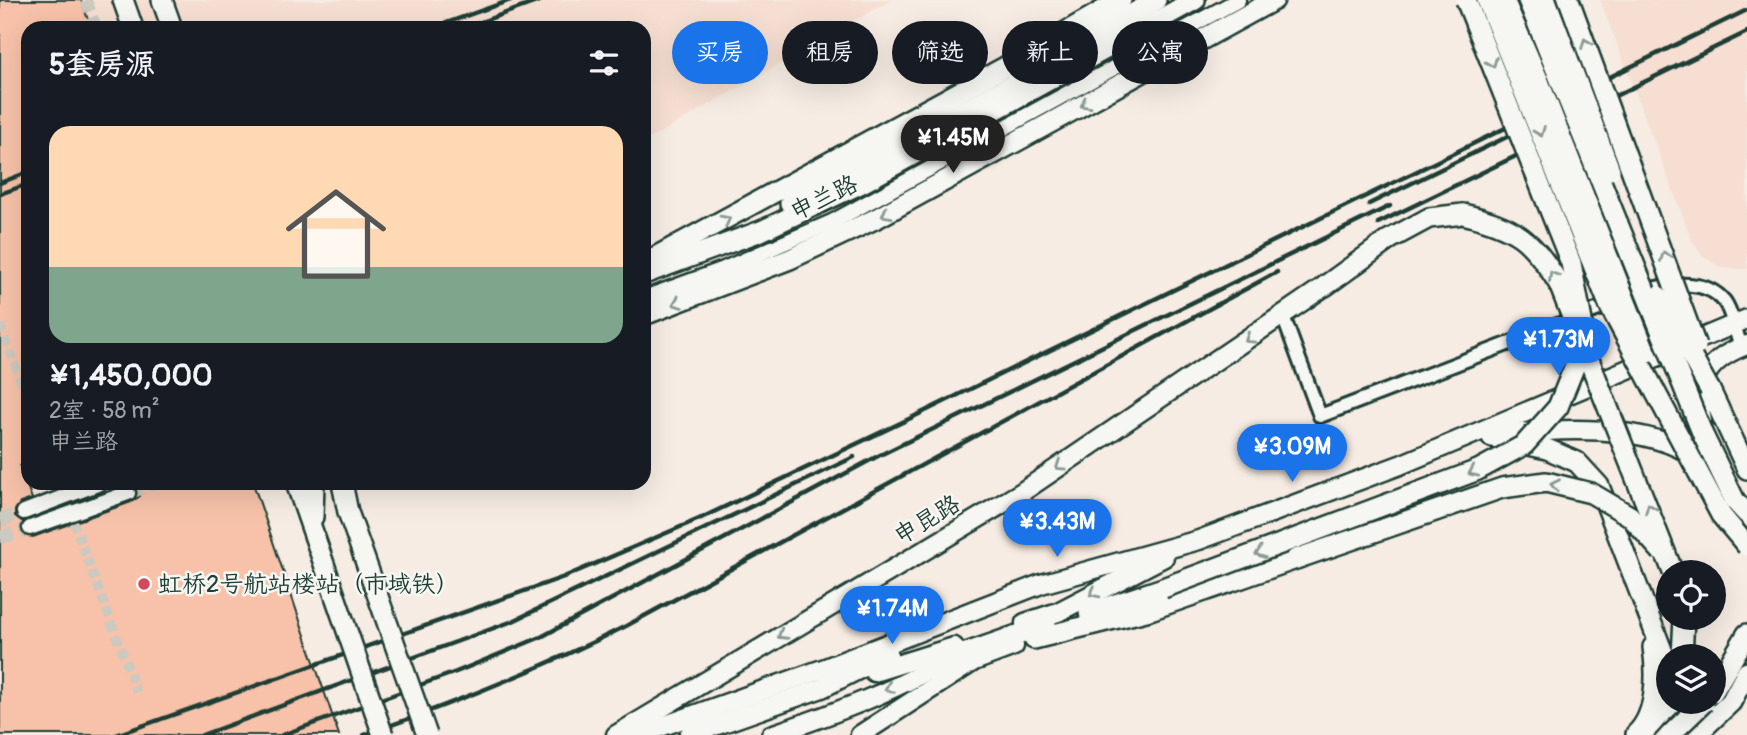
<!DOCTYPE html>
<html lang="zh">
<head>
<meta charset="utf-8">
<style>
  :root { --surface:#171b24; --page:#242831; --text:#f1f3f6; --muted:#9ea1a6; --accent:#1a73e8 }
  body { margin:0; font-family:Pangolin,"LXGW WenKai TC",sans-serif; background:var(--page); color:var(--text); height:100vh; display:flex; flex-direction:column; font-size:26px; white-space:nowrap }
  * { box-sizing:border-box; margin:0 }
  p { font-size:23px; color:var(--muted) }
  .icon { flex:none; width:38px; height:38px; fill:none; stroke:currentColor; stroke-width:2; stroke-linecap:round; stroke-linejoin:round }
  .map { position:relative; flex:1; overflow:hidden }
  .details { position:absolute; left:21px; top:21px; width:630px; height:469px; display:flex; flex-direction:column; background:var(--surface); border-radius:21px; box-shadow:0 7px 28px #0002 }
  .details>* { flex:none }
  .banner { position:absolute; left:672px; top:21px; width:665px; height:63px; display:flex; gap:14px }
  .fabs { position:absolute; left:1656px; top:560px; display:grid; gap:14px }
  .fabs a { display:grid; place-items:center; width:70px; height:70px; border-radius:50%; background:var(--surface); box-shadow:0 7px 28px #0002; font-size:35px }
  .price { position:absolute; translate:-50% -60px; padding:0 16px; border-radius:24px; background:var(--accent); color:#fff; font-size:23px; line-height:46px; filter:drop-shadow(0 2px 4px #0008) }
  .price::after { content:''; position:absolute; left:50%; top:42px; width:21px; height:16px; margin-left:-10px; background:inherit; clip-path:polygon(0 0,100% 0,50% 100%) }
  .price.selected { background:#222; color:#fff }
  ul { padding:0; list-style:none }
  li { display:grid; align-content:center; gap:14px; height:371px; padding:0 28px }
  li span { display:grid; place-items:center; height:217px; border-radius:21px; color:#555 }
  li>.icon { margin-inline-start:auto }
  span .icon { width:126px; height:126px; fill:#fffc; stroke-width:1 }
  li b { font-size:30px }
  h2 { display:flex; justify-content:space-between; align-items:center; height:84px; padding:0 28px; font-size:30px }
  .pill { padding:0 24px; border-radius:32px; background:var(--surface); box-shadow:0 7px 28px #0002; font-size:24px; line-height:63px }
  .pill.selected { background:var(--accent); color:#fff }
  .map>svg:first-child { display:block }
  .built { fill:#f6dfd2 }
  .building { fill:#f7c2a9; stroke:#1f3d34; stroke-width:2 }
  .lines { fill:none; stroke-linecap:round; stroke-linejoin:round }
  .pedestrian-tunnel { stroke:#cbc9c0; stroke-width:9; stroke-dasharray:9 4.5; stroke-linecap:butt }
  .minor-tunnel { stroke:#cbc9c0; stroke-width:12; stroke-dasharray:12 6; stroke-linecap:butt }
  .tertiary-tunnel { stroke:#cbc9c0; stroke-width:14; stroke-dasharray:14 7; stroke-linecap:butt }
  .minor-casing { stroke:#1f3d34; stroke-width:18 }
  .tertiary-casing { stroke:#1f3d34; stroke-width:19 }
  .secondary-casing { stroke:#1f3d34; stroke-width:23 }
  .primary-casing { stroke:#1f3d34; stroke-width:24 }
  .trunk-casing { stroke:#1f3d34; stroke-width:24 }
  .minor { stroke:#f6f6f2; stroke-width:12 }
  .tertiary { stroke:#f6f6f2; stroke-width:14 }
  .secondary { stroke:#f6f6f2; stroke-width:18 }
  .primary { stroke:#f6f6f2; stroke-width:19 }
  .trunk { stroke:#f6f6f2; stroke-width:19 }
  .rail { stroke:#1f3d34; stroke-width:4.5 }
  .trunk-bridge-casing { stroke:#1f3d34; stroke-width:24; stroke-linecap:butt }
  .trunk-bridge { stroke:#f6f6f2; stroke-width:19 }
  .oneway { stroke:#8a9a93 }
  .poi-dot { fill:#d1495b; stroke:#f6f6f2; stroke-width:2.5 }
  .labels { text-anchor:middle; dominant-baseline:central; stroke-width:5; stroke-linejoin:round; paint-order:stroke }
  .street-label { font-size:24px; fill:#1f3d34; stroke:#f6f6f2 }
  .poi-label { font-size:24px; fill:#1f3d34; stroke:#f6f6f2; text-anchor:start }
</style>
</head>
<body>
<div class="map">
<svg width="1747" height="735" viewBox="0 0 1747 735">
  <rect width="100%" height="100%" fill="#f6ece3"/>
  <filter id="ink" filterUnits="userSpaceOnUse"><feTurbulence type="fractalNoise" baseFrequency=".0143" numOctaves="2"/><feDisplacementMap in="SourceGraphic" scale="14" xChannelSelector="R" yChannelSelector="G"/><feConvolveMatrix kernelMatrix="1 2 1 2 8 2 1 2 1" color-interpolation-filters="sRGB"/></filter>
  <g filter="url(#ink)">
    <g class="built">
      <polygon points="0,0 891,0 644,142 644,28 28,28"/>
      <polygon points="1600,0 1747,0 1747,269 1722,268 1702,256 1692,241"/>
    </g>
    <polygon class="building" points="0,0 81,0 91,28 28,28 28,463 20,466 32,499 20,503 15,510 15,516 23,522 21,532 33,537 131,502 140,496 135,483 253,483 339,735 0,735"/>
    <g class="lines">
      <g class="pedestrian-tunnel">
        <polyline points="0,325 28,400"/>
        <polyline points="59,483 137,692"/>
      </g>
      <polyline class="minor-tunnel" points="86,0 96,28"/>
      <g class="tertiary-tunnel">
        <polyline points="128,493 153,483"/>
        <polyline points="0,520 24,512"/>
        <polyline points="0,538 30,528"/>
      </g>
      <g class="minor-casing">
        <path id="minor" d="M1283,316L1320,416L1651,289C1674,284 1706,279 1724,301C1732,311 1736,334 1741,347"/>
      </g>
      <g class="tertiary-casing">
        <g id="tertiary">
          <polyline points="644,298 724,269 832,222 1238,0"/>
          <polyline points="24,512 100,483"/>
          <polyline points="30,528 128,493"/>
        </g>
      </g>
      <g class="secondary-casing">
        <g id="secondary">
          <path d="M1702,421C1693,381 1710,358 1747,345"/>
          <path d="M1497,436C1553,428 1649,422 1697,459C1708,467 1717,481 1726,491"/>
          <polyline points="1025,623 1058,612 1164,557"/>
          <polyline points="874,672 954,647"/>
          <polyline points="616,735 1022,492 1325,286"/>
          <polyline points="638,735 828,667 1041,584 1199,540 1400,465 1747,319"/>
          <polyline points="689,735 822,688 888,655"/>
          <path d="M771,735C830,715 908,687 958,652"/>
          <polyline points="860,735 974,661 1014,646"/>
        </g>
      </g>
      <g class="primary-casing">
        <g id="primary">
          <polyline points="1492,437 1547,449 1577,462 1599,486 1668,666"/>
          <path d="M1636,734C1657,714 1657,675 1653,647"/>
          <polyline points="1675,735 1675,702"/>
        </g>
      </g>
      <g class="trunk-casing">
        <g id="trunk">
          <polyline points="123,0 133,28"/>
          <polyline points="162,0 172,28"/>
          <polyline points="1504,3 1522,19 1544,52"/>
          <polyline points="790,203 1015,83 1156,0"/>
          <polyline points="644,263 1005,67 1121,0"/>
          <polyline points="644,274 761,231 862,183 1195,0"/>
          <polyline points="1325,286 1390,239 1429,218 1463,214"/>
          <polyline points="644,315 790,259 877,218 1274,0"/>
          <polyline points="1710,390 1747,469"/>
          <polyline points="296,483 314,535"/>
          <polyline points="313,517 314,483"/>
          <polyline points="1089,613 1163,588"/>
          <polyline points="1034,639 1150,610 1296,559"/>
          <polyline points="1682,656 1684,618"/>
          <polyline points="946,660 1046,625"/>
          <polyline points="1713,692 1747,634"/>
          <polyline points="1641,735 1662,712 1668,699"/>
          <polyline points="1696,735 1731,702 1747,672"/>
        </g>
      </g>
      <use href="#minor" class="minor"/>
      <use href="#tertiary" class="tertiary"/>
      <use href="#secondary" class="secondary"/>
      <use href="#primary" class="primary"/>
      <use href="#trunk" class="trunk"/>
      <g class="rail">
        <polyline points="432,28 511,0"/>
        <polyline points="464,28 542,0"/>
        <polyline points="1572,117 1747,32"/>
        <polyline points="0,183 28,172"/>
        <polyline points="0,194 28,184"/>
        <polyline points="1369,204 1583,100"/>
        <polyline points="1378,223 1592,119"/>
        <polyline points="116,735 564,577 699,519 913,417 1747,10"/>
        <polyline points="202,735 513,621 854,457"/>
        <polyline points="282,735 456,672 541,637 878,456 1390,206"/>
        <path d="M364,735C454,703 541,669 626,626L1277,272"/>
      </g>
      <g class="trunk-bridge-casing">
        <g id="trunk-bridge">
          <polyline points="1487,0 1610,307 1721,515 1747,546"/>
          <polyline points="1504,0 1538,79 1646,353"/>
          <polyline points="1528,0 1703,435 1735,501 1747,514"/>
          <polyline points="1546,0 1610,170"/>
          <polyline points="1569,0 1696,346"/>
          <path d="M1463,214C1516,227 1531,238 1559,284L1673,572"/>
          <polyline points="1658,296 1710,390"/>
          <polyline points="342,483 348,512 427,735"/>
          <polyline points="314,535 383,735"/>
          <polyline points="1296,559 1502,488 1546,482 1591,493 1630,516 1662,552"/>
          <polyline points="1163,588 1478,470 1524,445 1558,407 1575,365 1582,321 1571,263 1466,0"/>
          <polyline points="1670,735 1704,702"/>
        </g>
      </g>
      <use href="#trunk-bridge" class="trunk-bridge"/>
    </g>
    <defs><path id="oneway-chevron" d="M-2-3.5L2.5 0L-2 3.5" fill="none" stroke-width="1.6" stroke-linecap="round" stroke-linejoin="round" transform="scale(1.75)"/></defs>
    <g class="oneway">
      <use href="#oneway-chevron" transform="translate(1586 43) rotate(-112)"/>
      <use href="#oneway-chevron" transform="translate(1492 63) rotate(68)"/>
      <use href="#oneway-chevron" transform="translate(1085 104) rotate(151)"/>
      <use href="#oneway-chevron" transform="translate(1540 132) rotate(68)"/>
      <use href="#oneway-chevron" transform="translate(886 214) rotate(151)"/>
      <use href="#oneway-chevron" transform="translate(726 220) rotate(-28)"/>
      <use href="#oneway-chevron" transform="translate(1665 256) rotate(-110)"/>
      <use href="#oneway-chevron" transform="translate(1553 276) rotate(-121)"/>
      <use href="#oneway-chevron" transform="translate(677 303) rotate(160)"/>
      <use href="#oneway-chevron" transform="translate(1249 339) rotate(146)"/>
      <use href="#oneway-chevron" transform="translate(1060 466) rotate(146)"/>
      <use href="#oneway-chevron" transform="translate(1473 472) rotate(156)"/>
      <use href="#oneway-chevron" transform="translate(1555 485) rotate(-169)"/>
      <use href="#oneway-chevron" transform="translate(1650 508) rotate(-112)"/>
      <use href="#oneway-chevron" transform="translate(1260 553) rotate(160)"/>
      <use href="#oneway-chevron" transform="translate(1094 593) rotate(153)"/>
      <use href="#oneway-chevron" transform="translate(782 635) rotate(149)"/>
      <use href="#oneway-chevron" transform="translate(889 688) rotate(156)"/>
    </g>
  </g>
  <circle class="poi-dot" cx="144" cy="584" r="7"/>
  <g class="labels">
    <g class="street-label">
      <text transform="translate(824 198) rotate(-26)">申兰路</text>
      <text transform="translate(927 520) rotate(-31)">申昆路</text>
    </g>
    <g class="poi-label">
      <text x="158" y="584">虹桥2号航站楼站（市域铁）</text>
    </g>
  </g>
</svg>
<div class="fabs">
<a><svg class="icon" aria-label="locate" viewBox="0 0 24 24"><circle cx="12" cy="12" r="6"/><path d="M12 2v4M12 18v4M2 12h4M18 12h4"/></svg></a>
<a><svg class="icon" aria-label="layers" viewBox="0 0 24 24"><path d="M12 4l9 5-9 5-9-5zM3 14l9 5 9-5"/></svg></a>
</div>
<b class="price selected" style="left:953px;top:175px">¥1.45M</b>
<b class="price" style="left:1558px;top:377px">¥1.73M</b>
<b class="price" style="left:1292px;top:484px">¥3.09M</b>
<b class="price" style="left:1057px;top:559px">¥3.43M</b>
<b class="price" style="left:892px;top:646px">¥1.74M</b>
<div class="banner">
<a class="pill selected">买房</a>
<a class="pill">租房</a>
<a class="pill">筛选</a>
<a class="pill">新上</a>
<a class="pill">公寓</a>
</div>
<section class="details">
<h2>5套房源<svg class="icon" aria-label="filters" viewBox="0 0 24 24"><path d="M4 7h16M4 17h16"/><circle cx="9" cy="7" r="2"/><circle cx="15" cy="17" r="2"/></svg></h2>
<ul>
<li><span style="background:linear-gradient(#ffd9b3 65%,#7fa58c 0)"><svg class="icon" aria-label="home" viewBox="0 0 24 24"><path d="M3 11l9-7 9 7M6 9v11h12V9"/></svg></span><div><b>¥1,450,000</b><p>2室 · 58 m²</p><p>申兰路</p></div></li>
</ul>
</section>
</div>
</body>
</html>
